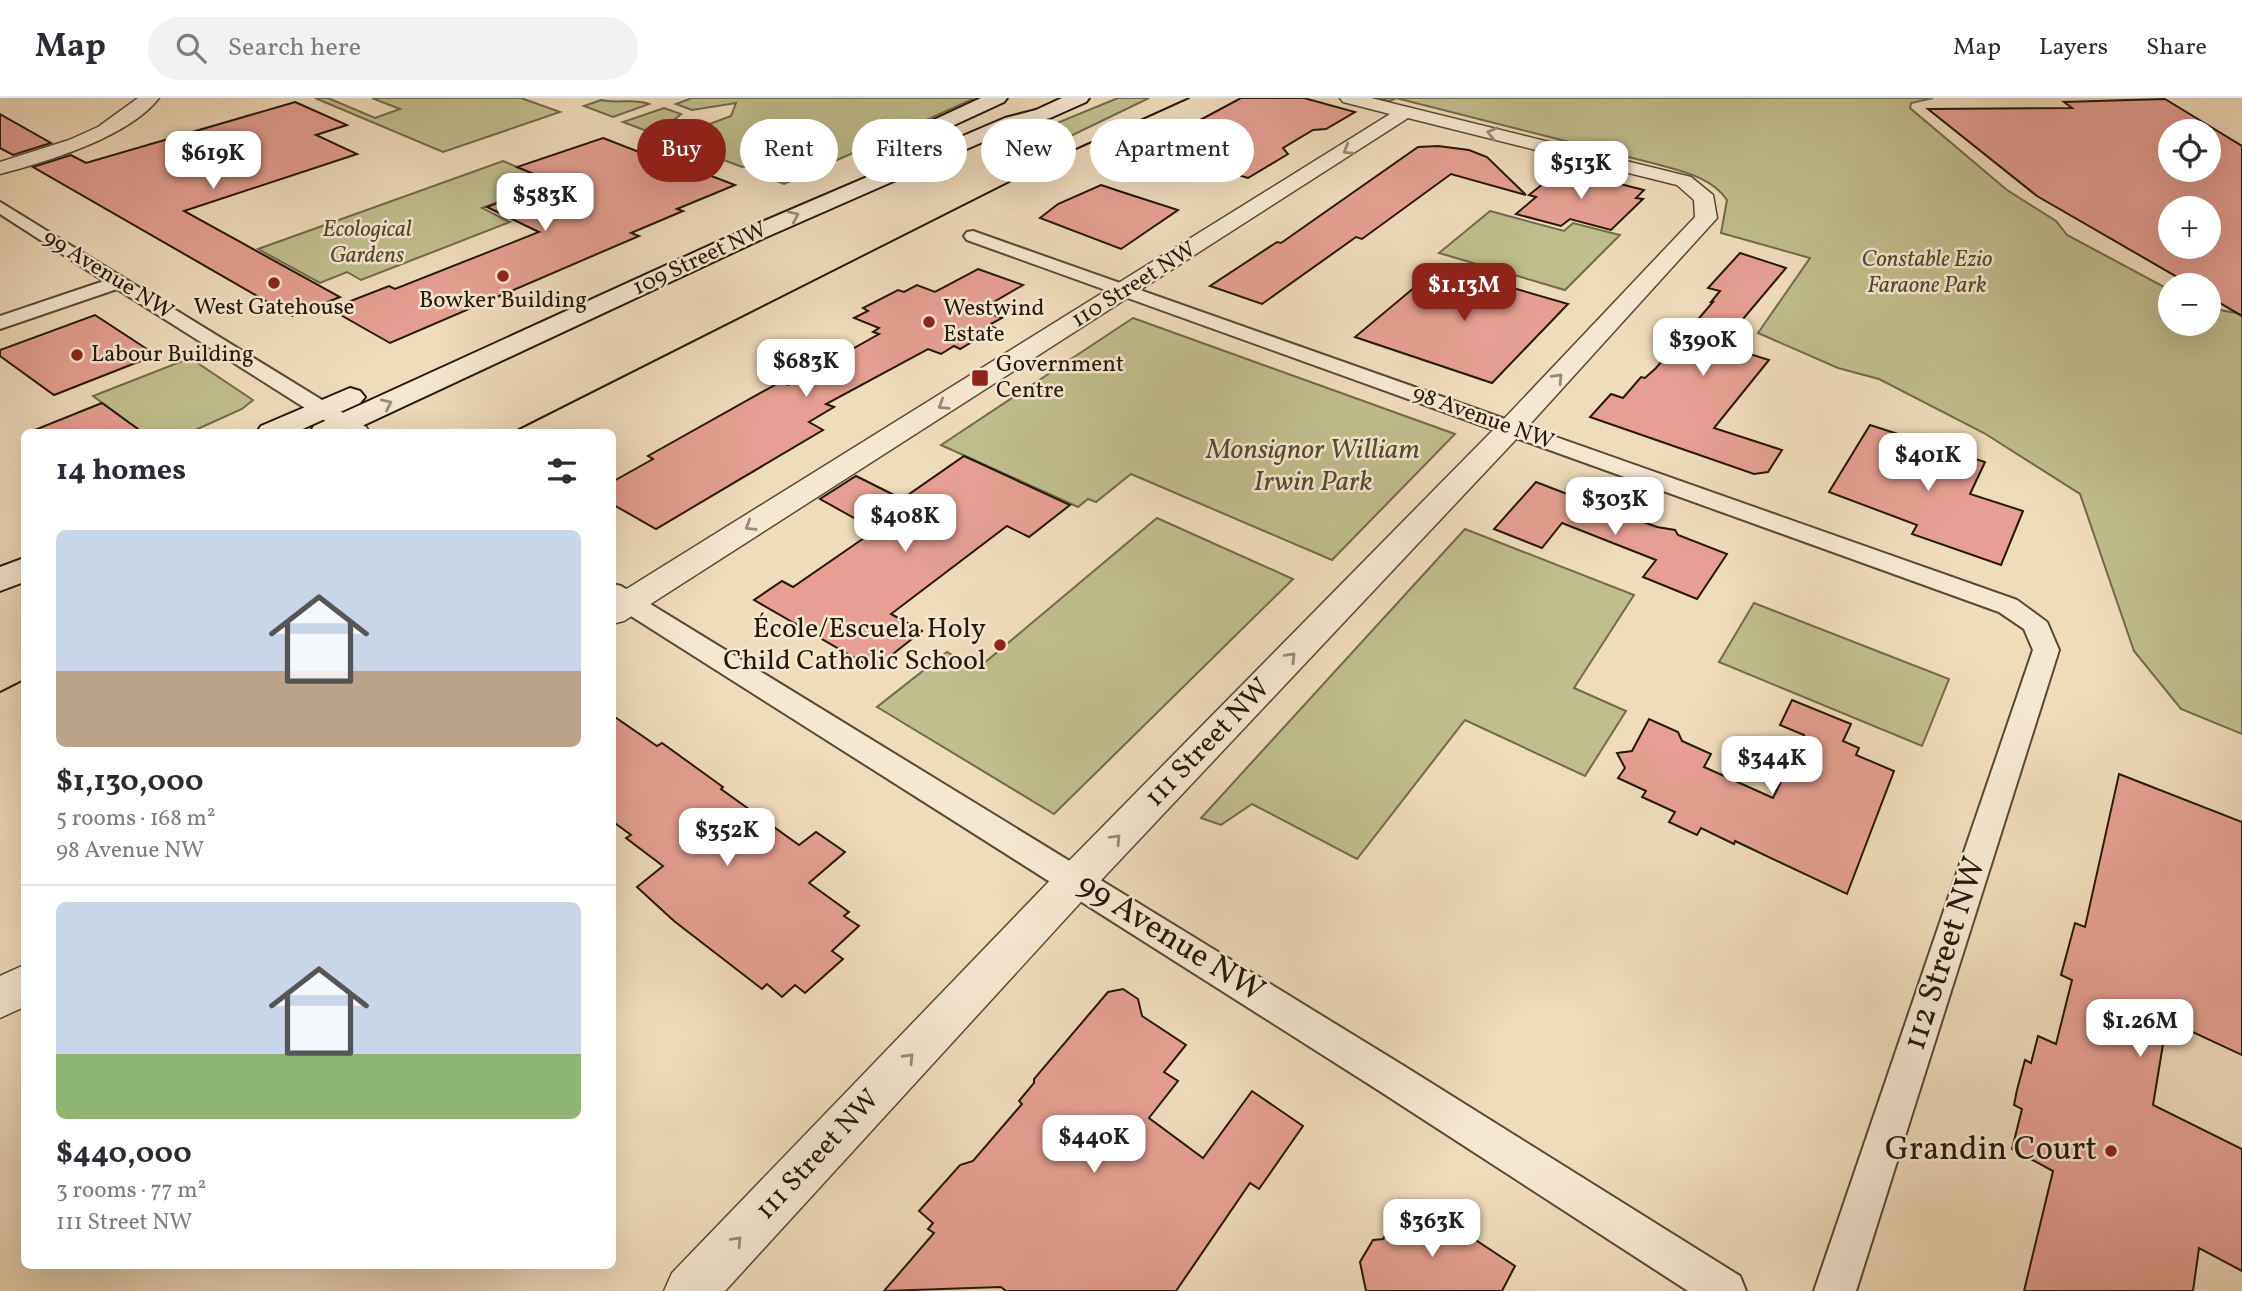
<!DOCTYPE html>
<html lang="en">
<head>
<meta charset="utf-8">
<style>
  :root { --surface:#fff; --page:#f2f2f3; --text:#2b2b33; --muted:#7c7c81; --line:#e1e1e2; --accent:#8f2418 }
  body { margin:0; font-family:Vollkorn,serif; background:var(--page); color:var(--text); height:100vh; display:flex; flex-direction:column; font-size:26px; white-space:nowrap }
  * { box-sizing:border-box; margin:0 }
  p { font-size:23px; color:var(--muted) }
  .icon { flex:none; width:38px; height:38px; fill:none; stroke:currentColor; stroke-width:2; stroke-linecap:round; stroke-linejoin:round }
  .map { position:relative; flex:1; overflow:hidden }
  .side { position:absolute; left:21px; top:331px; width:595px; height:840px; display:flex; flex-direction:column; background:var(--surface); border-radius:10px; box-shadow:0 7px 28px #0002 }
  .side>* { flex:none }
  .top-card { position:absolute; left:637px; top:21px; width:665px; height:63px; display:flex; gap:14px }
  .buttons { position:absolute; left:2158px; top:21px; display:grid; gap:14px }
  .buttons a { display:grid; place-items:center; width:63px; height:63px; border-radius:50%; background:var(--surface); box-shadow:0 7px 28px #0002; font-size:35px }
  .price { position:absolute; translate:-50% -60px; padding:0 16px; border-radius:14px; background:#fff; color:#222; font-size:23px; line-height:46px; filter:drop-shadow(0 2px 4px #0008) }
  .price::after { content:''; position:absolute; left:50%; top:42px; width:21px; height:16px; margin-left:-10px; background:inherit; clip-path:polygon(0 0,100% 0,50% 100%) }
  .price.current { background:var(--accent); color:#fff }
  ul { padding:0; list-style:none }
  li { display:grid; align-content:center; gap:14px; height:371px; padding:0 35px }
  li+li { border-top:2px solid var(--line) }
  li span { display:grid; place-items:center; height:217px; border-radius:10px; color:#555 }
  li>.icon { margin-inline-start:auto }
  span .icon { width:126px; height:126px; fill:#fffc; stroke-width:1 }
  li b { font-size:30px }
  h2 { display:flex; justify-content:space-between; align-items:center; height:84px; padding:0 35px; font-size:30px }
  .chip { padding:0 24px; border-radius:32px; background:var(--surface); box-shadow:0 7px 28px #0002; font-size:24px; line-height:63px }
  .chip.current { background:var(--accent); color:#fff }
  header { display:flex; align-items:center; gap:42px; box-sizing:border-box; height:98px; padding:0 35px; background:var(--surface); border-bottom:2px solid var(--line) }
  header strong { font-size:33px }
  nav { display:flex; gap:38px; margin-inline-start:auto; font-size:24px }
  .search { width:490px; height:63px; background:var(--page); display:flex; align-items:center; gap:18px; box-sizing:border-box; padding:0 24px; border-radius:38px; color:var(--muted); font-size:26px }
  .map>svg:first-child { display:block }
  .green { fill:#c0be8c; stroke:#726b4b; stroke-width:2 }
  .building { fill:#e69f92; stroke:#25180a; stroke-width:2; fill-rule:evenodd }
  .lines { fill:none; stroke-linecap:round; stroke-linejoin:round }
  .minor-casing { stroke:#584936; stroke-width:4 }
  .tertiary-casing { stroke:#584936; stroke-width:3 }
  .secondary-casing { stroke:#25180a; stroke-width:4 }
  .minor { fill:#f5e8d3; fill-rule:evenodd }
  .tertiary { fill:#f5e8d3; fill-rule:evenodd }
  .secondary { fill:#f5e8d3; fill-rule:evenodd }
  .tram { stroke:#25180a; stroke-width:2 }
  .oneway { stroke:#978a79 }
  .poi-dot { fill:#8f2418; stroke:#f5e8d3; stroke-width:2.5 }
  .labels { text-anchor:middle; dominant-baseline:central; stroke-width:5; stroke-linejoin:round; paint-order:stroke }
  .far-park-label { font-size:23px; font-style:italic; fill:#544a31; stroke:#f5e8d3 }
  .far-street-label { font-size:23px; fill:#25180a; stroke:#f5e8d3 }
  .far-poi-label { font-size:23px; fill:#25180a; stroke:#f5e8d3; text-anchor:start }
  .park-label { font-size:28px; font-style:italic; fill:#544a31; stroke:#f5e8d3 }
  .poi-label { font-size:28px; fill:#25180a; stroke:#f5e8d3; text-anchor:end }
  .street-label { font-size:28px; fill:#25180a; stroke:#f5e8d3 }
  .near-street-label { font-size:33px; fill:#25180a; stroke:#f5e8d3 }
  .near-poi-label { font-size:33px; fill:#25180a; stroke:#f5e8d3; text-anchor:end }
</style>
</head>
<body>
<header>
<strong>Map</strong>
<div class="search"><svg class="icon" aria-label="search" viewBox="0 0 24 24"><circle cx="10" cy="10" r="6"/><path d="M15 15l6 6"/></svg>Search here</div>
<nav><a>Map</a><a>Layers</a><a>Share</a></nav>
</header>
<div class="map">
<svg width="2242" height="1193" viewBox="0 0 2242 1193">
  <rect width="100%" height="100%" fill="#efdcbb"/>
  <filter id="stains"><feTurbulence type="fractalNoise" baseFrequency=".00286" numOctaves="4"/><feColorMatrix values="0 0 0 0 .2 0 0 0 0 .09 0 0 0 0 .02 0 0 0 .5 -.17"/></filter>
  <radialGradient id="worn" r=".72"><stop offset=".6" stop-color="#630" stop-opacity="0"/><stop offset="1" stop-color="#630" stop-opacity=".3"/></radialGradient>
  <g class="green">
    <polygon points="315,0 328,0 375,20 400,11 372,0 521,0 560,14 443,54"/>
    <polygon points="692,0 975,0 784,86 774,82 772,65 742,69 623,24 664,10 681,16 662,32 699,30 731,18 736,5 692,12 676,6"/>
    <polygon points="1118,0 1149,0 1048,49 1036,45 1052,27"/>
    <path d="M1376,0H1933L1911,5L1910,10L2007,92L2056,123L2067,137L2170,192V226H2208L2209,210L2242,216V636L2181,611L2134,553L2080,396L1984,335L1879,281L1838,270L1758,235L1810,160L1721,135L1727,102C1712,79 1681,73 1656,66L1396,0L1390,3Z"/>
    <path d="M601,2C619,6 633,0 649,6L613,19L584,8Z"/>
    <polygon points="503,63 538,78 551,74 592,90 556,107 525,94 482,110 510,124 361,182 347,174 320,185 258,151"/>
    <polygon points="1490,113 1564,133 1573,125 1620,137 1565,192 1439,155"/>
    <polygon points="1133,220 1455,336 1332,462 1131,376 1096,404 1088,401 1078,409 941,347"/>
    <polygon points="190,260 253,302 242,311 191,334 142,334 93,298"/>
    <polygon points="1157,420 1293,481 1054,716 877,609 947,554 977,571"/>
    <polygon points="1465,431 1634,497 1574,590 1626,613 1585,678 1465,622 1357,761 1252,706 1221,727 1201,720"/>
    <polygon points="1754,505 1949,581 1922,648 1719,564"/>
  </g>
  <g class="building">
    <polygon points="1241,0 1304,0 1355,14 1326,31 1313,32 1283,50 1288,56 1248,80 1182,61 1234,32 1200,22"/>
    <path d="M2165,1L2242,48V218L2208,198V187H2191L2037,98L1928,11L2072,10L2064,4ZM2170,33H2208V72H2170ZM2170,110H2208V149H2170Z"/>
    <polygon points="295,4 347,27 316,37 357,56 184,113 340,199 292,218 33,69 71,57 86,65"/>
    <polygon points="0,16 51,45 13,57 0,50"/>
    <polygon points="603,40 657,61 662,59 735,87 677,111 683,113 631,135 639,138 390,245 330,211 389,188 395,191 539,134 487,109 553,84 517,69"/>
    <polygon points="1438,48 1469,52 1487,59 1526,97 1451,76 1362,141 1356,139 1262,206 1210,188 1277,144 1281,145 1418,49"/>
    <polygon points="1561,71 1644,92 1636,100 1643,101 1611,132 1570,121 1561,128 1516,116 1536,99 1529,97"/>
    <polygon points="1101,87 1125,95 1178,112 1121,151 1040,120 1058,106"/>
    <polygon points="1740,155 1786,170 1721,247 1769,262 1714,330 1782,352 1768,374 1754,376 1590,319 1611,296 1623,300 1641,279 1645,280 1656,270 1713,204 1711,204 1720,193 1708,190"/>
    <polygon points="1440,168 1472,178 1568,206 1492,285 1355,239"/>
    <polygon points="978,171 1023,187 980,212 1002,220 989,227 995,230 960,251 954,248 941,256 928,251 826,306 834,309 809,324 823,332 656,431 612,406 612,384 653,361 648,358 780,284 788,287 879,236 873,234 879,230 854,220 868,213 863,210 898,192 904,194 917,187 935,194"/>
    <polygon points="95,217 156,257 54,297 0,258 0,252"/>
    <polygon points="102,305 142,334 33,334 32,333"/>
    <polygon points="1870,327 1985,364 1970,396 2023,413 2001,467 1912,436 1917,427 1829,394"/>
    <polygon points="964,358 1070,407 1029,439 1007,428 891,516 922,533 874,571 754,502 782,483 793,489 864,440 860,438 872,430 820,401 856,378 902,401"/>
    <polygon points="1536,384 1580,401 1588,399 1596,403 1600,408 1657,429 1675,432 1678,437 1727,456 1697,501 1643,479 1656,462 1562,425 1542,450 1494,431"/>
    <polygon points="1792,602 1851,626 1843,643 1859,650 1856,657 1894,673 1847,796 1735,743 1734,746 1701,730 1697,737 1669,724 1675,714 1642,699 1646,693 1618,680 1625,670 1617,655 1632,653 1649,621 1678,634 1682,643 1711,656 1704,669 1773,700 1804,637 1780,627"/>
    <polygon points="612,617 657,648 662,645 723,689 721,691 799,747 816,734 845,754 809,785 849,814 844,818 859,828 832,853 843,861 805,895 795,887 782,899 767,886 762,891 674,823 637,789 663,768 626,740 631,737 612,723"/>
    <polygon points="2119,676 2242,724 2242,957 2167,922 2153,1007 2242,1051 2242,1173 2199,1150 2193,1193 2024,1193 2053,1073 2012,1051 2022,1011 2014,1007 2017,992 2025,962 2031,965 2038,938 2056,946 2072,882 2061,877 2075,825 2085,829"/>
    <polygon points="1123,891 1138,901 1142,918 1186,947 1164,974 1178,983 1149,1020 1203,1060 1252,993 1303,1028 1259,1091 1250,1085 1176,1193 1006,1193 1001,1189 884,1193 934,1135 928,1131 933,1125 919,1113 960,1067 973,1063 1022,1006 1019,1003 1034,985 1034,981 1108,894"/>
    <polygon points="1401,1112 1409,1118 1424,1114 1444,1127 1450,1125 1515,1168 1502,1193 1366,1193 1360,1164 1373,1142 1383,1141"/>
  </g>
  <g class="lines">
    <g class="minor-casing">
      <g id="minor">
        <polygon points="0,104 366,329 369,334 343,334 117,191 0,231 0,218 104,183 0,116"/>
        <polygon points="973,133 2017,502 2047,524 2059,552 1856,1193 1814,1193 2033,552 2024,531 1999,514 967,142 964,138 967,134"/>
        <polygon points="612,486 621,488 1404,968 1740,1178 1746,1193 1688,1193 1378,992 612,506"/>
      </g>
    </g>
    <g class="tertiary-casing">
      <g id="tertiary">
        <path d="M138,0H159C129,39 46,64 0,76V64L69,42L98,29Z"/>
        <polygon points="1340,0 1371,0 1691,79 1713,97 1717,120 1521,336 1090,794 725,1193 664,1193 672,1175 1062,770 1501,324 1695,119 1694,102 1677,87 1408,20 624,523 612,526 612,500 1390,16 1343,4"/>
        <polygon points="24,867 24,909 0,920 0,878"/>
      </g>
    </g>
    <g class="secondary-casing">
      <g id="secondary">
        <polygon points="981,0 1007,0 1004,4 939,34 925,34 922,30 925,26"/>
        <polygon points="1062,0 1089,0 1086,4 1050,20 1019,28 764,140 349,334 310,334 314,328 748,130 1005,20 1036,12"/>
        <polygon points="350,290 360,293 365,299 360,305 296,334 257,334 261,328"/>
        <polygon points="24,460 24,484 0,493 0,469"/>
      </g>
    </g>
    <use href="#minor" class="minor"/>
    <use href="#tertiary" class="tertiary"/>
    <use href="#secondary" class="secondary"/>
    <g class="tram">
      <polyline points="513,334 1065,56 1189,0"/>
      <polyline points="0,594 24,582"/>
    </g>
  </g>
  <defs><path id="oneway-chevron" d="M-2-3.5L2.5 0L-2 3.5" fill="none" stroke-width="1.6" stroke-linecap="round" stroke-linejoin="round" transform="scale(1.75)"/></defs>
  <g class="oneway">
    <use href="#oneway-chevron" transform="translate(1492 35) rotate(-166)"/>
    <use href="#oneway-chevron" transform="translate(1348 52) rotate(148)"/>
    <use href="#oneway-chevron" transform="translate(794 118) rotate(-24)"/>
    <use href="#oneway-chevron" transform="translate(1558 280) rotate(-47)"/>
    <use href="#oneway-chevron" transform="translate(387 306) rotate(-25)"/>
    <use href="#oneway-chevron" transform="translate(943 307) rotate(148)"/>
    <use href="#oneway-chevron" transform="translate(750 428) rotate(148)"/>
    <use href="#oneway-chevron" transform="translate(1291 559) rotate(-46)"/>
    <use href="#oneway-chevron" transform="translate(1116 741) rotate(-46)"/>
    <use href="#oneway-chevron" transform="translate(909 960) rotate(-47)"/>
    <use href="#oneway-chevron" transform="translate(737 1143) rotate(-47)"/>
  </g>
  <g class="poi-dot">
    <circle cx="503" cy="178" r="7"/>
    <circle cx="274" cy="185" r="7"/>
    <circle cx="929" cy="224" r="7"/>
    <circle cx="77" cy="257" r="7"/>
    <rect x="971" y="271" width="18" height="18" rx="3.5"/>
    <circle cx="1000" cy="547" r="7"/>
    <circle cx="2111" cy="1053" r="7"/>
  </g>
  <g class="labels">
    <g class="far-park-label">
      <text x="367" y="132">Ecological<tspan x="367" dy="26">Gardens</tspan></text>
      <text x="1927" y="162">Constable Ezio<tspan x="1927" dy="26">Faraone Park</tspan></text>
    </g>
    <g class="far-street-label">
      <text transform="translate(700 161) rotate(-25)">109 Street NW</text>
      <text transform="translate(108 177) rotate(32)">99 Avenue NW</text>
      <text transform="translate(1134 187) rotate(-32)">110 Street NW</text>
      <text transform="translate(1483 320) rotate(20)">98 Avenue NW</text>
    </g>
    <g class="far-poi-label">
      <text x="503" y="203" text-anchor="middle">Bowker Building</text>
      <text x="274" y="210" text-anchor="middle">West Gatehouse</text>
      <text x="943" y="211">Westwind<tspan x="943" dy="26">Estate</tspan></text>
      <text x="91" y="257">Labour Building</text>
      <text x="996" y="267">Government<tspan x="996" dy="26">Centre</tspan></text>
    </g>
    <g class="park-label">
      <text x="1313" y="352">Monsignor William<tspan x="1313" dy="32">Irwin Park</tspan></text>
    </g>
    <g class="poi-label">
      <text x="986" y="531">École/Escuela Holy<tspan x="986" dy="32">Child Catholic School</tspan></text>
    </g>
    <g class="street-label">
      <text transform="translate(1208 645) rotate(-46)">111 Street NW</text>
      <text transform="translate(818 1057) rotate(-47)">111 Street NW</text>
    </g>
    <g class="near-street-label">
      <text transform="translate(1170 841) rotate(32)">99 Avenue NW</text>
      <text transform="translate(1946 856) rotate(-72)">112 Street NW</text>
    </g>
    <g class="near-poi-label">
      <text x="2097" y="1053">Grandin Court</text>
    </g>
  </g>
  <rect width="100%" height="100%" filter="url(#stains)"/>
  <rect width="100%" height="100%" fill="url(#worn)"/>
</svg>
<div class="buttons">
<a><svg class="icon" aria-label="locate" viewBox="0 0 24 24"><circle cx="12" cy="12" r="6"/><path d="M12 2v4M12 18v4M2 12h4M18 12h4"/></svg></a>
<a>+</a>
<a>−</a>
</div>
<b class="price" style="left:213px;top:93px">$619K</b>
<b class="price" style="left:1581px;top:103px">$513K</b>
<b class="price" style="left:545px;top:135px">$583K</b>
<b class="price current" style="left:1464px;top:225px">$1.13M</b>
<b class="price" style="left:1703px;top:280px">$390K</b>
<b class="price" style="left:806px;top:301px">$683K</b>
<b class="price" style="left:1928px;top:395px">$401K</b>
<b class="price" style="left:1615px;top:439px">$303K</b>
<b class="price" style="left:905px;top:456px">$408K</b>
<b class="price" style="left:1772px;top:698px">$344K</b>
<b class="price" style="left:727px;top:770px">$352K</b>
<b class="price" style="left:2140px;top:961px">$1.26M</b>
<b class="price" style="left:1094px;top:1077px">$440K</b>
<b class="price" style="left:1432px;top:1161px">$363K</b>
<div class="top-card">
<a class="chip current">Buy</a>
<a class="chip">Rent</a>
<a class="chip">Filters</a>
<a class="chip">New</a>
<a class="chip">Apartment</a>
</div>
<section class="side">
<h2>14 homes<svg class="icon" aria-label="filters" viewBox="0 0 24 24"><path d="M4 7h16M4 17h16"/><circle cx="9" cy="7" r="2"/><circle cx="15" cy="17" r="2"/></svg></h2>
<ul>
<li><span style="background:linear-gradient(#c9d6e8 65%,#b9a48a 0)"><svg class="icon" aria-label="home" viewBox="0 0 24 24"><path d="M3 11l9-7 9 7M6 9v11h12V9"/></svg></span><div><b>$1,130,000</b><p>5 rooms · 168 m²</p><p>98 Avenue NW</p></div></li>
<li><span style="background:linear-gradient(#c9d6e8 70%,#8fb573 0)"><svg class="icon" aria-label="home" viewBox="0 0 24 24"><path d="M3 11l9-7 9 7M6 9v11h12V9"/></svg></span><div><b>$440,000</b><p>3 rooms · 77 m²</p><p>111 Street NW</p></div></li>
</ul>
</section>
</div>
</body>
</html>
